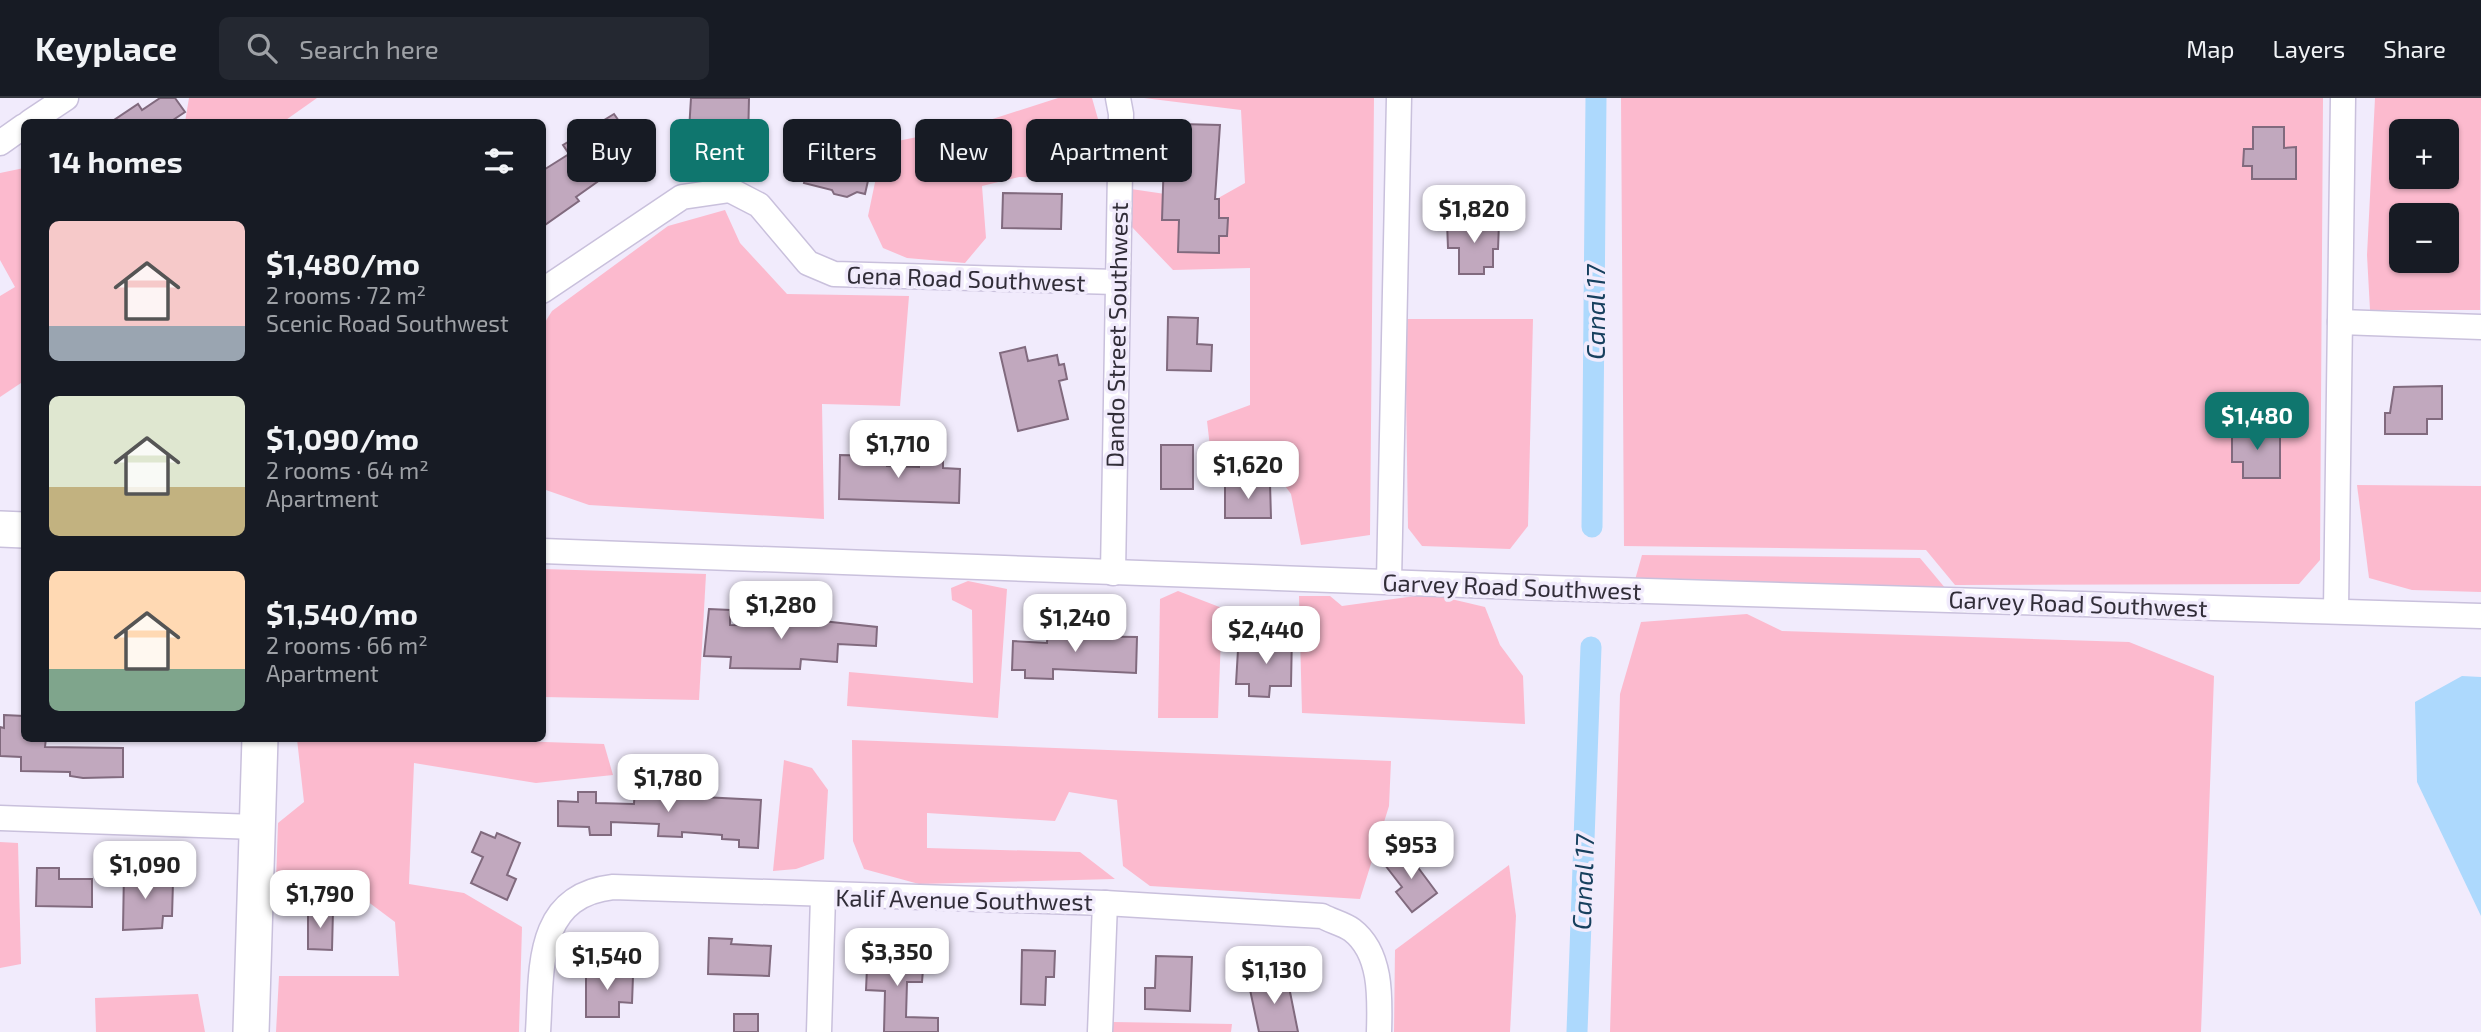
<!DOCTYPE html>
<html lang="en">
<head>
<meta charset="utf-8">
<style>
  :root { --surface:#171b24; --page:#242831; --text:#f1f3f6; --muted:#9ea1a6; --line:#363941; --accent:#0f766e }
  body { margin:0; font-family:"Exo 2",sans-serif; background:var(--page); color:var(--text); height:100vh; display:flex; flex-direction:column; font-size:26px; white-space:nowrap }
  * { box-sizing:border-box; margin:0 }
  p { font-size:23px; color:var(--muted) }
  .icon { flex:none; width:38px; height:38px; fill:none; stroke:currentColor; stroke-width:2; stroke-linecap:round; stroke-linejoin:round }
  .map { position:relative; flex:1; overflow:hidden }
  .drawer { position:absolute; left:21px; top:21px; width:525px; height:623px; display:flex; flex-direction:column; background:var(--surface); border-radius:10px; box-shadow:0 2px 5px #0004 }
  .drawer>* { flex:none }
  .top-card { position:absolute; left:567px; top:21px; width:665px; height:63px; display:flex; gap:14px }
  .fabs { position:absolute; left:2389px; top:21px; display:grid; gap:14px }
  .fabs a { display:grid; place-items:center; width:70px; height:70px; border-radius:10px; background:var(--surface); box-shadow:0 2px 5px #0004; font-size:35px }
  .price { position:absolute; translate:-50% -60px; padding:0 16px; border-radius:14px; background:#fff; color:#222; font-size:23px; line-height:46px; filter:drop-shadow(0 2px 4px #0008) }
  .price::after { content:''; position:absolute; left:50%; top:42px; width:21px; height:16px; margin-left:-10px; background:inherit; clip-path:polygon(0 0,100% 0,50% 100%) }
  .price.current { background:var(--accent); color:#fff }
  ul { padding:0; list-style:none }
  li { display:flex; align-items:center; gap:21px; height:175px; padding:0 28px }
  li span { display:grid; place-items:center; flex:none; width:196px; height:140px; border-radius:10px; color:#555 }
  li>.icon { margin-inline-start:auto }
  span .icon { width:84px; height:84px; fill:#fffc; stroke-width:1 }
  li b { font-size:30px }
  h2 { display:flex; justify-content:space-between; align-items:center; height:84px; padding:0 28px; font-size:30px }
  .tag { padding:0 24px; border-radius:10px; background:var(--surface); box-shadow:0 2px 5px #0004; font-size:24px; line-height:63px }
  .tag.current { background:var(--accent); color:#fff }
  header { display:flex; align-items:center; gap:42px; box-sizing:border-box; height:98px; padding:0 35px; background:var(--surface); border-bottom:2px solid var(--line) }
  header strong { font-size:33px }
  nav { display:flex; gap:38px; margin-inline-start:auto; font-size:24px }
  .search { width:490px; height:63px; background:var(--page); display:flex; align-items:center; gap:18px; box-sizing:border-box; padding:0 24px; border-radius:10px; color:var(--muted); font-size:26px }
  .map>svg:first-child { display:block }
  .green { fill:#fcbace; fill-rule:evenodd }
  .water { fill:#add9fd }
  .lines { fill:none; stroke-linecap:round; stroke-linejoin:round }
  .canal { stroke:#add9fd; stroke-width:21 }
  .building { fill:#c1a8be; stroke:#816a7e; stroke-width:2 }
  .street-casing { stroke:#c9c0dc; stroke-width:27 }
  .secondary-casing { stroke:#c9c0dc; stroke-width:38 }
  .street { stroke:#fff; stroke-width:24 }
  .secondary { stroke:#fff; stroke-width:35 }
  .labels { text-anchor:middle; dominant-baseline:central; stroke-width:7; stroke-linejoin:round; paint-order:stroke }
  .street-label { font-size:24px; fill:#312d38; stroke:#f1ebfc }
  .water-label { font-size:26px; font-style:italic; fill:#17405e; stroke:#f1ebfc }
</style>
</head>
<body>
<header>
<strong>Keyplace</strong>
<div class="search"><svg class="icon" aria-label="search" viewBox="0 0 24 24"><circle cx="10" cy="10" r="6"/><path d="M15 15l6 6"/></svg>Search here</div>
<nav><a>Map</a><a>Layers</a><a>Share</a></nav>
</header>
<div class="map">
<svg width="2481" height="934" viewBox="0 0 2481 934">
  <rect width="100%" height="100%" fill="#f1ebfc"/>
  <g class="green">
    <polygon points="189,0 317,0 283,24 185,24"/>
    <polygon points="1058,0 1092,0 1098,21 1097,81 1019,79 982,88 986,140 965,165 907,160 883,150 868,118 883,46 971,28"/>
    <polygon points="1144,0 1374,0 1370,437 1301,447 1291,396 1256,348 1210,349 1207,323 1250,307 1250,170 1173,172 1131,128 1131,91 1213,103 1245,85 1241,12"/>
    <polygon points="1621,0 2323,0 2320,462 2299,486 1955,487 1926,452 1624,448"/>
    <path d="M2375,0H2481L2480,212H2370L2367,157ZM2401,33H2446V79H2401ZM2401,117H2446V163H2401Z"/>
    <polygon points="24,70 24,283 0,299 0,198 15,189 0,162 0,75"/>
    <polygon points="725,112 740,145 787,196 909,198 900,308 822,306 824,421 589,407 543,391 542,229 552,213 668,128"/>
    <polygon points="1405,221 1533,221 1528,428 1510,451 1422,448 1408,430"/>
    <polygon points="2357,387 2481,388 2481,494 2412,492 2369,480"/>
    <polygon points="1642,457 1920,460 1946,491 1635,482"/>
    <polygon points="543,471 706,476 699,602 543,599"/>
    <polygon points="968,483 1007,491 998,620 847,608 849,574 973,585 972,512 952,502 951,490"/>
    <polygon points="1178,493 1222,510 1218,620 1158,620 1160,501"/>
    <polygon points="1430,496 1485,509 1500,547 1523,578 1525,626 1302,615 1299,498 1330,498 1342,508"/>
    <polygon points="1747,516 1782,533 2129,544 2214,578 2201,934 1610,934 1620,596 1641,524"/>
    <polygon points="456,641 604,646 613,677 536,685 414,665 409,786 464,795 522,829 519,934 276,934 279,878 399,878 395,824 363,800 276,784 278,725 304,704 297,641"/>
    <polygon points="852,642 1391,663 1389,708 1360,801 1150,788 1123,768 1117,702 1069,694 1055,723 927,715 927,750 1080,754 1115,781 919,786 864,771 853,743"/>
    <polygon points="784,662 812,670 828,692 824,761 796,771 773,773"/>
    <polygon points="0,744 18,745 21,866 0,870"/>
    <polygon points="1509,767 1516,818 1510,934 1394,934 1395,852"/>
    <polygon points="198,896 205,934 96,934 95,900"/>
    <polygon points="1113,924 1232,926 1231,934 1113,934"/>
  </g>
  <polygon class="water" points="2462,578 2481,579 2481,818 2417,684 2415,604"/>
  <g class="lines">
    <g class="canal">
      <polyline points="1592,429 1596,0"/>
      <polyline points="1577,934 1591,549"/>
    </g>
  </g>
  <g class="building">
    <polygon points="160,0 175,0 185,14 170,24 111,24 138,6 142,12"/>
    <polygon points="691,0 749,0 748,46 725,45 725,36 689,33"/>
    <polygon points="614,16 645,60 626,74 623,70 608,80 607,77 576,99 579,103 542,129 542,73 569,56 563,47"/>
    <polygon points="1181,26 1220,27 1215,101 1219,101 1219,120 1228,120 1227,138 1219,138 1219,155 1178,154 1179,122 1162,122 1164,58 1181,58"/>
    <polygon points="2253,29 2284,29 2284,50 2296,49 2296,81 2252,81 2252,68 2243,68 2244,51 2253,51"/>
    <polygon points="815,42 859,53 857,61 872,65 865,96 857,94 847,99 834,96 832,92 804,85"/>
    <polygon points="1003,95 1062,96 1061,131 1002,130"/>
    <polygon points="1447,124 1499,125 1498,151 1493,151 1493,169 1484,169 1484,176 1459,176 1459,150 1448,150"/>
    <polygon points="1168,219 1198,220 1197,246 1212,247 1211,273 1167,272"/>
    <polygon points="1025,249 1028,263 1057,257 1059,267 1064,266 1067,281 1059,283 1068,321 1018,333 1000,255"/>
    <polygon points="2442,288 2442,321 2427,321 2427,336 2385,336 2385,315 2390,315 2394,289"/>
    <polygon points="2232,330 2280,331 2280,380 2243,380 2243,364 2232,364"/>
    <rect x="1161" y="347" width="32" height="44"/>
    <polygon points="840,357 887,358 887,368 919,369 919,358 943,359 943,370 960,371 959,405 839,401"/>
    <polygon points="1270,385 1271,420 1225,420 1225,386"/>
    <polygon points="709,511 730,512 730,527 781,528 782,522 813,522 877,529 876,548 838,546 837,564 801,561 800,571 730,570 731,559 704,558"/>
    <polygon points="1048,528 1069,528 1068,538 1137,539 1136,575 1053,571 1053,581 1025,580 1025,572 1012,572 1013,543 1047,545"/>
    <polygon points="1272,535 1292,535 1291,588 1270,588 1269,599 1249,598 1249,586 1236,586 1238,552 1272,549"/>
    <polygon points="4,617 24,618 24,640 46,640 45,649 123,650 123,679 83,680 70,678 70,674 21,673 21,659 0,658 0,629 4,630"/>
    <polygon points="635,687 683,689 683,698 761,702 758,750 739,749 739,742 722,741 722,737 682,734 682,739 658,738 659,726 611,724 611,737 590,737 589,729 558,728 558,703 578,704 578,694 596,694 596,705 634,706"/>
    <polygon points="481,734 495,740 497,735 520,745 507,777 516,781 507,802 471,785 483,759 472,754"/>
    <polygon points="1405,752 1437,795 1412,814 1396,794 1402,789 1385,767"/>
    <polygon points="37,770 59,770 59,781 92,781 92,809 36,808"/>
    <polygon points="124,772 148,772 148,784 173,784 172,818 163,818 162,830 123,832"/>
    <polygon points="308,812 333,812 332,852 308,851"/>
    <polygon points="709,840 732,841 731,846 771,848 769,878 708,876"/>
    <polygon points="868,847 893,848 893,857 924,859 922,884 907,884 906,919 938,920 938,934 884,934 885,893 866,892"/>
    <polygon points="1022,852 1055,853 1054,879 1046,879 1045,907 1021,906"/>
    <polygon points="1156,858 1192,859 1190,913 1145,911 1145,890 1155,890"/>
    <polygon points="586,870 620,870 620,878 633,878 632,905 619,904 619,919 586,919"/>
    <polygon points="1287,879 1298,934 1259,934 1249,887"/>
    <rect x="734" y="916" width="24" height="18"/>
  </g>
  <g class="lines">
    <g class="street-casing">
      <g id="street">
        <polyline points="30,24 66,0"/>
        <polyline points="0,45 24,28"/>
        <polyline points="542,193 682,99 730,92 759,107 808,165 834,176 1116,184"/>
        <polyline points="2340,224 2481,229"/>
        <polyline points="542,453 1548,490 2481,518"/>
        <polyline points="1113,475 1121,16 1118,0"/>
        <polyline points="1389,483 1399,0"/>
        <polyline points="2336,512 2343,0"/>
        <polyline points="0,720 258,729"/>
        <path d="M538,934C542,873 534,798 613,789L1105,805L1322,818C1331,823 1344,826 1352,832C1382,855 1380,900 1379,934"/>
        <polyline points="819,934 823,798"/>
        <polyline points="1100,934 1105,805"/>
      </g>
    </g>
    <g class="secondary-casing">
      <g id="secondary">
        <polyline points="0,431 24,432"/>
        <polyline points="251,934 260,640"/>
      </g>
    </g>
    <use href="#street" class="street"/>
    <use href="#secondary" class="secondary"/>
  </g>
  <g class="labels">
    <g class="street-label">
      <text transform="translate(966 180) rotate(2)">Gena Road Southwest</text>
      <text transform="translate(1116 237) rotate(-89)">Dando Street Southwest</text>
      <text transform="translate(1512 488) rotate(2)">Garvey Road Southwest</text>
      <text transform="translate(2078 505) rotate(2)">Garvey Road Southwest</text>
      <text transform="translate(964 801) rotate(1)">Kalif Avenue Southwest</text>
    </g>
    <g class="water-label">
      <text transform="translate(1594 214) rotate(-90)">Canal 17</text>
      <text transform="translate(1582 784) rotate(-88)">Canal 17</text>
    </g>
  </g>
</svg>
<div class="fabs">
<a>+</a>
<a>−</a>
</div>
<b class="price" style="left:1474px;top:147px">$1,820</b>
<b class="price current" style="left:2257px;top:354px">$1,480</b>
<b class="price" style="left:898px;top:382px">$1,710</b>
<b class="price" style="left:1248px;top:403px">$1,620</b>
<b class="price" style="left:781px;top:543px">$1,280</b>
<b class="price" style="left:1075px;top:556px">$1,240</b>
<b class="price" style="left:1266px;top:568px">$2,440</b>
<b class="price" style="left:668px;top:716px">$1,780</b>
<b class="price" style="left:1411px;top:783px">$953</b>
<b class="price" style="left:145px;top:803px">$1,090</b>
<b class="price" style="left:320px;top:832px">$1,790</b>
<b class="price" style="left:897px;top:890px">$3,350</b>
<b class="price" style="left:607px;top:894px">$1,540</b>
<b class="price" style="left:1274px;top:908px">$1,130</b>
<div class="top-card">
<a class="tag">Buy</a>
<a class="tag current">Rent</a>
<a class="tag">Filters</a>
<a class="tag">New</a>
<a class="tag">Apartment</a>
</div>
<section class="drawer">
<h2>14 homes<svg class="icon" aria-label="filters" viewBox="0 0 24 24"><path d="M4 7h16M4 17h16"/><circle cx="9" cy="7" r="2"/><circle cx="15" cy="17" r="2"/></svg></h2>
<ul>
<li><span style="background:linear-gradient(#f6c9c9 75%,#9aa5b1 0)"><svg class="icon" aria-label="home" viewBox="0 0 24 24"><path d="M3 11l9-7 9 7M6 9v11h12V9"/></svg></span><div><b>$1,480/mo</b><p>2 rooms · 72 m²</p><p>Scenic Road Southwest</p></div></li>
<li><span style="background:linear-gradient(#dfe7d0 65%,#c2b280 0)"><svg class="icon" aria-label="home" viewBox="0 0 24 24"><path d="M3 11l9-7 9 7M6 9v11h12V9"/></svg></span><div><b>$1,090/mo</b><p>2 rooms · 64 m²</p><p>Apartment</p></div></li>
<li><span style="background:linear-gradient(#ffd9b3 70%,#7fa58c 0)"><svg class="icon" aria-label="home" viewBox="0 0 24 24"><path d="M3 11l9-7 9 7M6 9v11h12V9"/></svg></span><div><b>$1,540/mo</b><p>2 rooms · 66 m²</p><p>Apartment</p></div></li>
</ul>
</section>
</div>
</body>
</html>
